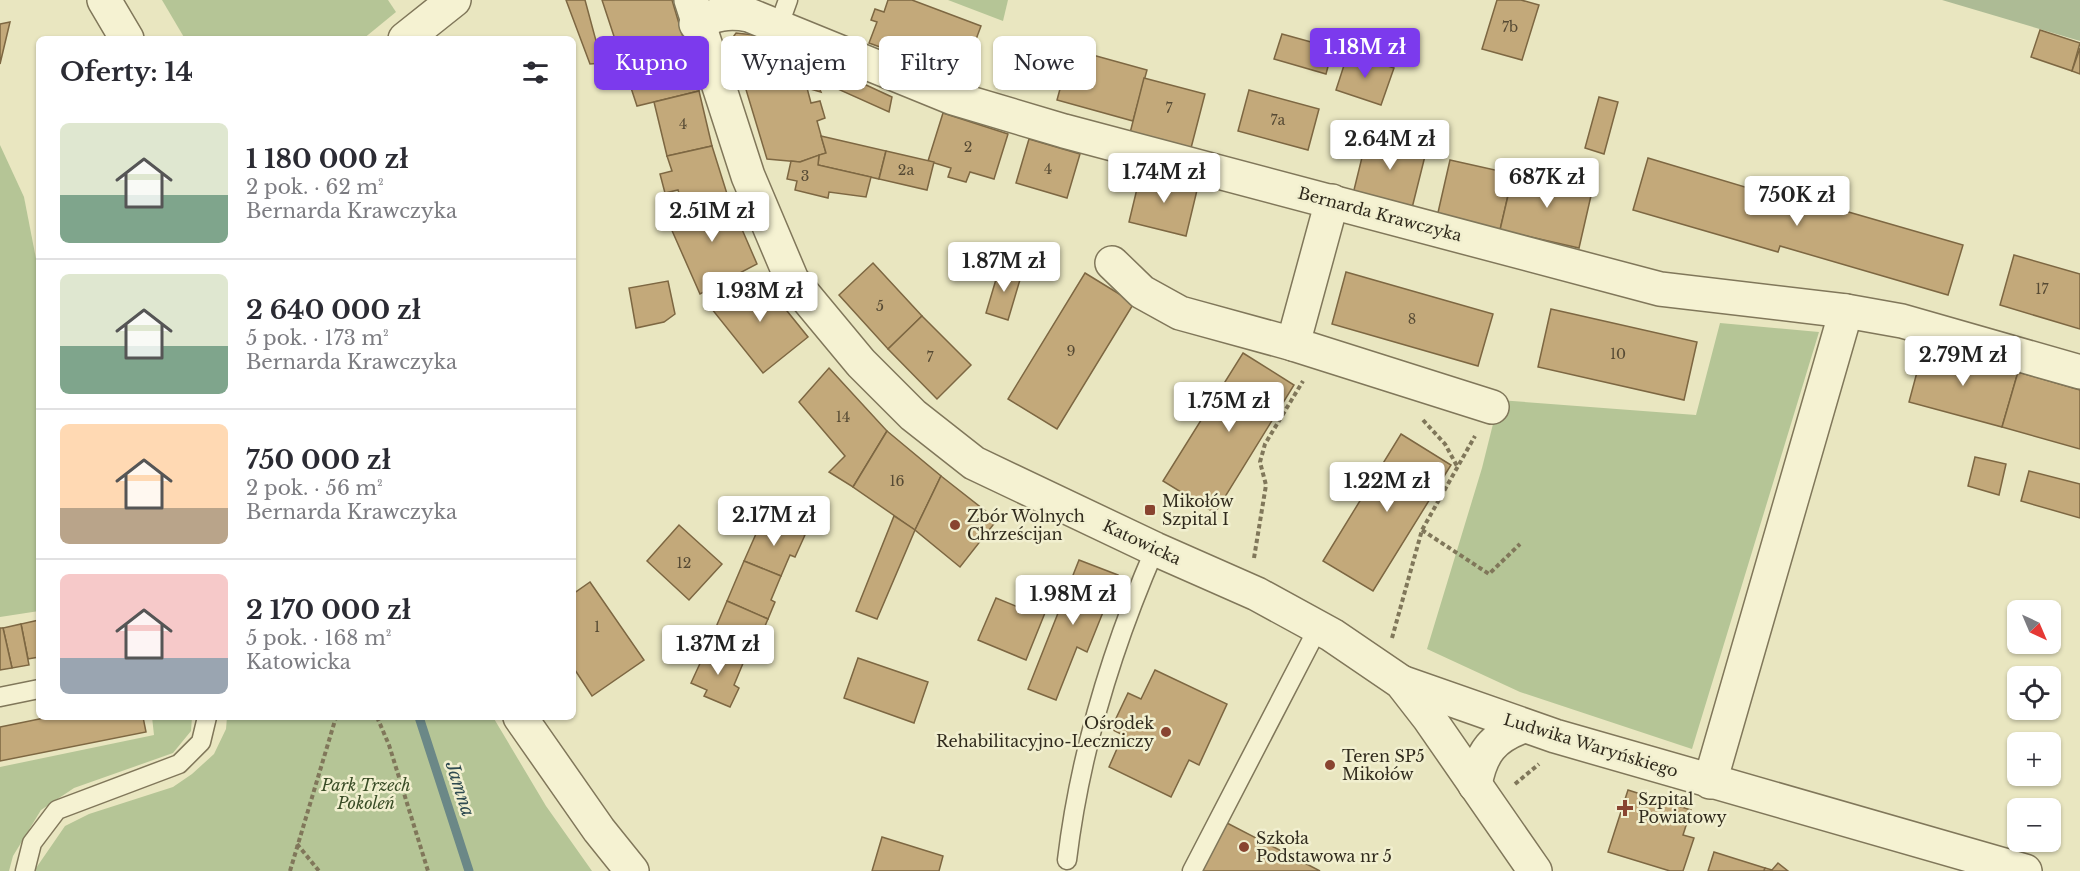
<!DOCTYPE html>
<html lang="pl">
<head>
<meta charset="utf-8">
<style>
  :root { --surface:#fff; --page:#f7f7f7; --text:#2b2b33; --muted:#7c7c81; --line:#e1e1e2; --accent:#7c3aed }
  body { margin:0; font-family:"Libre Baskerville",serif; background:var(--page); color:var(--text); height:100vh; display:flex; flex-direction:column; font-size:22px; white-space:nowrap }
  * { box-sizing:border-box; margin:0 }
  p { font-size:20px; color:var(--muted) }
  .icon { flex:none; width:33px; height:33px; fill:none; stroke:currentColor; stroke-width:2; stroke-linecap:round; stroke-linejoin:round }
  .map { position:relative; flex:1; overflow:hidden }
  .sheet { position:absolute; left:36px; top:36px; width:540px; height:684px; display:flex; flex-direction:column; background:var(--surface); border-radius:9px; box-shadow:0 2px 4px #0004 }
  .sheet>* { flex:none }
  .hud { position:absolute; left:594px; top:36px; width:570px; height:54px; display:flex; gap:12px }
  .needle { width:39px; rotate:136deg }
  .tools { position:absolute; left:2007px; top:600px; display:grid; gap:12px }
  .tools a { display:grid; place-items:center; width:54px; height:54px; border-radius:9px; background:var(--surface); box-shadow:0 2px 4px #0004; font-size:30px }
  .price { position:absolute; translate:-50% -51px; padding:0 14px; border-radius:6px; background:#fff; color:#222; font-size:20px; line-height:39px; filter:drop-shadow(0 2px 3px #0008) }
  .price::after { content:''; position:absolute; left:50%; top:36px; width:18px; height:14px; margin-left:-9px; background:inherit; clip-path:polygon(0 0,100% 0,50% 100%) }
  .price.current { background:var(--accent); color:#fff }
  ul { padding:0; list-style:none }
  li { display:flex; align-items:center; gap:18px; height:150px; padding:0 24px }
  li+li { border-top:2px solid var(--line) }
  li span { display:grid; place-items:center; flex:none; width:168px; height:120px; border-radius:9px; color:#555 }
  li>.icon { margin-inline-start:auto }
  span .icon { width:72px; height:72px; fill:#fffc; stroke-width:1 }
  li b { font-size:26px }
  h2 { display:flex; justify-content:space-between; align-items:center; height:72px; padding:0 24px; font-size:26px }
  .pill { padding:0 21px; border-radius:9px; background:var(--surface); box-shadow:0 2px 4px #0004; font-size:21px; line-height:54px }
  .pill.current { background:var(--accent); color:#fff }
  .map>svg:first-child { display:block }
  .green { fill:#b5c596 }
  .cemetery { fill:#adbb95 }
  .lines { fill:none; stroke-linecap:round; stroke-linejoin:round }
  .stream { stroke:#6b8887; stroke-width:9 }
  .building { fill:#c3a97a; stroke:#7d6742; stroke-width:1.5 }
  .service-casing { stroke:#80775a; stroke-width:21 }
  .minor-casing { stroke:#80775a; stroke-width:36 }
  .tertiary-casing { stroke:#80775a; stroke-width:36 }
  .path { stroke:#80775a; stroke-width:4; stroke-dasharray:4.5 3; stroke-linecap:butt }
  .service { stroke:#f5f2d2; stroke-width:18 }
  .minor { stroke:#f5f2d2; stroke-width:33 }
  .tertiary { stroke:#f5f2d2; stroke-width:33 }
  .poi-dot { fill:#894430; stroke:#f1efcf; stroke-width:2 }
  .labels { text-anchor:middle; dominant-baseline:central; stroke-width:5; stroke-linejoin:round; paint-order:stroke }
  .number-label { font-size:14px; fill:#564a34 }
  .street-label { font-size:16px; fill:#312b1d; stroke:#f1efcf }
  .poi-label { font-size:16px; fill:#312b1d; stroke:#f1efcf; text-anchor:start }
  .park-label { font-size:16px; font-style:italic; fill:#394c26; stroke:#f1efcf }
  .water-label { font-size:18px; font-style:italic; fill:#2e4a50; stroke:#f1efcf }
</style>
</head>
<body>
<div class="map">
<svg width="2080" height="871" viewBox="0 0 2080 871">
  <rect width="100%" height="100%" fill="#e9e6c0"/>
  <g class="green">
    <polygon points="162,0 388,0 396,12 363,39 185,39"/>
    <polygon points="948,0 1008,0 1003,21"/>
    <polygon points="0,145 24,197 39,274 39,611 0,617"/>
    <polygon points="1720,323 1819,332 1692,749 1520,692 1427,649 1482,468 1499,400 1696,415"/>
    <polygon points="152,717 192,717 191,731 173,753 74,788 41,810 13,856 9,871 0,871 0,767 154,735"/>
    <polygon points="227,717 493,717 546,806 592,871 34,871 65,826 89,814 173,787 192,774 214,754 226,729"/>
  </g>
  <polygon class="cemetery" points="1942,0 2080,0 2080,41"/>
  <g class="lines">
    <polyline class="stream" points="419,717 469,871"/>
  </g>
  <g class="building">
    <polygon points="566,0 585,0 602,63 590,64"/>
    <polygon points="602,0 672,0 699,91 637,106"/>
    <polygon points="888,0 912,0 981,26 962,77 869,43 877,22 871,20 875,9 884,12"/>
    <polygon points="1497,0 1521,0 1539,5 1522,60 1482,49"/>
    <polygon points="10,22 0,64 0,24"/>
    <polygon points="2040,30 2080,43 2072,71 2031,57"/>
    <polygon points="736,33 754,35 806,56 821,92 807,88 811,103 820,101 825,118 817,121 826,153 800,162 767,159 731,40"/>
    <polygon points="1282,34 1333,48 1326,74 1274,59"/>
    <polygon points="2080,48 2080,74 2072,71"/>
    <polygon points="1071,49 1147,70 1133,121 1057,100"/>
    <polygon points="1348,53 1394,68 1381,105 1336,90"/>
    <polygon points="838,72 892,97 889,112 831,86"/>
    <polygon points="1144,78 1205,94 1191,148 1130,133"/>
    <polygon points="1249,90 1319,109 1308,150 1238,131"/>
    <polygon points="699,91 712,146 667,156 654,102"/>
    <polygon points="1599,97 1618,102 1604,154 1585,148"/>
    <polygon points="943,113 1008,134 994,179 970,172 966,182 948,177 951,168 928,161"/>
    <polygon points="1368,133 1427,148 1412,208 1353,194"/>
    <polygon points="821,136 886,151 879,179 818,165 819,155 826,153"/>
    <polygon points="1029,139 1080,154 1067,198 1016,183"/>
    <polygon points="712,146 728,197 684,209 678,190 665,193 660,174 672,171 667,156"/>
    <polygon points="886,151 934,162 927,190 879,179"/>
    <polygon points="819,155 818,165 871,177 866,197 829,192 828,198 795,190 797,181 787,179 791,161 800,162"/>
    <polygon points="1648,158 1792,201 1793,196 1963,245 1948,295 1780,246 1778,252 1633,210"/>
    <polygon points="1450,160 1513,174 1500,230 1437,217"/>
    <polygon points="1514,170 1593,187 1579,248 1500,230"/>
    <polygon points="1141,172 1198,186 1186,236 1129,222"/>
    <polygon points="728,197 757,264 700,294 666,217"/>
    <polygon points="2014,255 2080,274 2080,329 2000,305"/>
    <polygon points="873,263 922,316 888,349 839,295"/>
    <polygon points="1000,266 1022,273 1008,320 986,313"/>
    <polygon points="1346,272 1493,314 1478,366 1332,324"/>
    <polygon points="1085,273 1134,303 1057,429 1008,399"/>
    <polygon points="758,275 808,337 763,373 711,308"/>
    <polygon points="668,281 675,314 664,322 636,328 629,288"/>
    <polygon points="1551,309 1697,342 1684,400 1538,367"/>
    <polygon points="922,316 971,365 937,399 888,349"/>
    <polygon points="1924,346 2018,372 2002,427 1909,402"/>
    <polygon points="1243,353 1294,385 1215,513 1163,481"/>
    <polygon points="829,368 887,431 853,487 829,472 845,456 799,402"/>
    <polygon points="2018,372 2080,390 2080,449 2002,427"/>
    <polygon points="887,431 941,476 915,530 853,487"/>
    <polygon points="1401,434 1451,465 1373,591 1323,561"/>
    <polygon points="1975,457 2006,464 1999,495 1968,486"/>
    <polygon points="2029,471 2080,484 2080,518 2021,501"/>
    <polygon points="941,476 997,520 960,567 915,530"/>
    <polygon points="894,516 915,530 877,619 856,611"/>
    <polygon points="763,518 805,535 795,557 790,555 781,576 744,561"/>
    <polygon points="679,525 722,564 689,600 647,561"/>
    <polygon points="1079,560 1118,575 1087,652 1077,647 1056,700 1028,689"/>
    <polygon points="744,561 781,576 771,600 775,602 768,619 727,601"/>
    <polygon points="590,582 644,660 592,696 573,667 573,594"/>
    <polygon points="1026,588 1051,598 1026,660 978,640 996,598 1018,607"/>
    <polygon points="727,601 768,619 759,640 754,638 744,661 708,646"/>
    <polygon points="39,620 39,657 28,659 21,624"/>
    <polygon points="21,624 29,665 12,668 3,628"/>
    <polygon points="0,628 3,628 12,668 0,670"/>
    <polygon points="708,646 744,661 734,685 739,688 730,707 704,696 707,690 691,683"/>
    <polygon points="858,658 928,682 914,723 844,698"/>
    <polygon points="1155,670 1227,704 1199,765 1189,760 1171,797 1109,767 1123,735 1111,729 1128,693 1141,699"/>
    <polygon points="49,717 143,717 146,732 0,761 0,727"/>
    <polygon points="1628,790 1691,810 1683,835 1694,838 1683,871 1670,871 1608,852"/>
    <polygon points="1227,823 1320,871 1202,871"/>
    <polygon points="882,837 943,856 939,871 872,871"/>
    <polygon points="1714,852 1765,868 1764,871 1708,871"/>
    <polygon points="1778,863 1788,871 1764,871 1765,868 1772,870"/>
  </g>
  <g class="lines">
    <g class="service-casing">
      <g id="service">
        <polyline points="779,25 788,0"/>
        <polyline points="0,697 39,689"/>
        <path d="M1067,860C1080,752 1112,648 1155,549"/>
        <polyline points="25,871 32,843 57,810 179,764 201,742 207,717"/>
        <polyline points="1192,871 1318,628"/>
      </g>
    </g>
    <g class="minor-casing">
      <g id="minor">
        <polyline points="691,0 748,176 792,280 861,363 913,415 974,463 1155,549 1257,594 1332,635 1401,682 1429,718 1535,871"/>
        <path d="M696,24C714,14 728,11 749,15L953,98L1064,131L1660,289L1846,311L1902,321L2080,372"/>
        <polyline points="1332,201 1293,344 1492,407"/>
        <polyline points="1112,263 1142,292 1180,313 1293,344"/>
        <polyline points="1401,682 1555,736 2025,871"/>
        <polyline points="1710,782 1846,311"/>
        <path d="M1475,785C1481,752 1493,737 1524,726"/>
      </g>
    </g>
    <g class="tertiary-casing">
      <g id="tertiary">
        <polyline points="104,0 127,39"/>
        <polyline points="405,39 454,0"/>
        <polyline points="520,717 599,830 632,871"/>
      </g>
    </g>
    <g class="path">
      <polyline points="1423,420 1445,444 1457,466"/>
      <polyline points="1422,530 1489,574 1520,544"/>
      <polyline points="1254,558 1266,485 1260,462 1265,444 1303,381"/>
      <polyline points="1392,638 1422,530 1475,436"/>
      <polyline points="377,717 389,745 428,871"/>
      <polyline points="1515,784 1539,764"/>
      <polyline points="297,844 319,871"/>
      <polyline points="290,871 336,717"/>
    </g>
    <use href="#service" class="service"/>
    <use href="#minor" class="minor"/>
    <use href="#tertiary" class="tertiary"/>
  </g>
  <g class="poi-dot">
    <rect x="1144" y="504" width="12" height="12" rx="3"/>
    <circle cx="955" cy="525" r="6"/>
    <circle cx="1166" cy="732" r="6"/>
    <circle cx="1330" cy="765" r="6"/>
    <path d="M1622 799h6v6h6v6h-6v6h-6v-6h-6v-6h6z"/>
    <circle cx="1244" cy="847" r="6"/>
  </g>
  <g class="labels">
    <g class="number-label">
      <text x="1510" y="27">7b</text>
      <text x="1169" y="108">7</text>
      <text x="1278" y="120">7a</text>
      <text x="683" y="124">4</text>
      <text x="968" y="147">2</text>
      <text x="1048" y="169">4</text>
      <text x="906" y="170">2a</text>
      <text x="805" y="176">3</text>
      <text x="2042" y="289">17</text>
      <text x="880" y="306">5</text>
      <text x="1412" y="319">8</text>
      <text x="1071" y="351">9</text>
      <text x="1618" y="354">10</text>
      <text x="930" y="357">7</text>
      <text x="843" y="417">14</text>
      <text x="897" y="481">16</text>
      <text x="684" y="563">12</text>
      <text x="597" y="627">1</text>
    </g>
    <g class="street-label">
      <text transform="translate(1380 214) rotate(15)">Bernarda Krawczyka</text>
      <text transform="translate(1142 542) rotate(25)">Katowicka</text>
      <text transform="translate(1591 745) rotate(17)">Ludwika Waryńskiego</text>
    </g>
    <g class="poi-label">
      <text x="1162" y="501">Mikołów<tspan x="1162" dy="18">Szpital I</tspan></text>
      <text x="967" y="516">Zbór Wolnych<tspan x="967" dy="18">Chrześcijan</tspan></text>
      <text x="1154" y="723" text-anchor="end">Ośrodek<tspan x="1154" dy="18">Rehabilitacyjno-Leczniczy</tspan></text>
      <text x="1342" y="756">Teren SP5<tspan x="1342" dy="18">Mikołów</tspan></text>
      <text x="1638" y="799">Szpital<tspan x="1638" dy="18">Powiatowy</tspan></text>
      <text x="1256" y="838">Szkoła<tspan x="1256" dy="18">Podstawowa nr 5</tspan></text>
    </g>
    <g class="park-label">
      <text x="366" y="785">Park Trzech<tspan x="366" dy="18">Pokoleń</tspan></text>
    </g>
    <g class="water-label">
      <text transform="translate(460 789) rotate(72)">Jamna</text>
    </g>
  </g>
</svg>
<div class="tools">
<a><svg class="needle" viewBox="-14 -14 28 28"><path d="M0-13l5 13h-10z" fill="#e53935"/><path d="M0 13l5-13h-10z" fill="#7c7c81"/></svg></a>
<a><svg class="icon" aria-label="locate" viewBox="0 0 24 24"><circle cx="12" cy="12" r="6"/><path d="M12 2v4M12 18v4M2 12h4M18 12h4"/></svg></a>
<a>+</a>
<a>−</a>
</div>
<b class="price current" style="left:1365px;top:79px">1.18M zł</b>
<b class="price" style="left:1390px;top:171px">2.64M zł</b>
<b class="price" style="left:1164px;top:204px">1.74M zł</b>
<b class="price" style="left:1547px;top:209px">687K zł</b>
<b class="price" style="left:1797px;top:227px">750K zł</b>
<b class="price" style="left:712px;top:243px">2.51M zł</b>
<b class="price" style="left:1004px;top:293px">1.87M zł</b>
<b class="price" style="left:760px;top:323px">1.93M zł</b>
<b class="price" style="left:1963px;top:387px">2.79M zł</b>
<b class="price" style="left:1229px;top:433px">1.75M zł</b>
<b class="price" style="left:1387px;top:513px">1.22M zł</b>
<b class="price" style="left:774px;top:547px">2.17M zł</b>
<b class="price" style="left:1073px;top:626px">1.98M zł</b>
<b class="price" style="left:718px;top:676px">1.37M zł</b>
<div class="hud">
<a class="pill current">Kupno</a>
<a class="pill">Wynajem</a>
<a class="pill">Filtry</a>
<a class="pill">Nowe</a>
</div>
<section class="sheet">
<h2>Oferty: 14<svg class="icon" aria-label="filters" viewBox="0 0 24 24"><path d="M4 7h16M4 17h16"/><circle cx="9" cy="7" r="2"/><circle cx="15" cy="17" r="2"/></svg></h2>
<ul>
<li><span style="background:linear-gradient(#dfe7d0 60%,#7fa58c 0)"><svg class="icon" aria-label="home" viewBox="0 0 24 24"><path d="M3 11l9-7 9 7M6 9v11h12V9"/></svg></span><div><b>1 180 000 zł</b><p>2 pok. · 62 m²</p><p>Bernarda Krawczyka</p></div></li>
<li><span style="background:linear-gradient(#dfe7d0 60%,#7fa58c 0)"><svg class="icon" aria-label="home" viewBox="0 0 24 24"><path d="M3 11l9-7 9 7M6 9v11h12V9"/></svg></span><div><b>2 640 000 zł</b><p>5 pok. · 173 m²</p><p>Bernarda Krawczyka</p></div></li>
<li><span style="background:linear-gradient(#ffd9b3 70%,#b9a48a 0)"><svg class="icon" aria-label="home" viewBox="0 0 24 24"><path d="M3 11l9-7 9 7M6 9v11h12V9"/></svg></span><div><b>750 000 zł</b><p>2 pok. · 56 m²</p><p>Bernarda Krawczyka</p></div></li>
<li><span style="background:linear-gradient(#f6c9c9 70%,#9aa5b1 0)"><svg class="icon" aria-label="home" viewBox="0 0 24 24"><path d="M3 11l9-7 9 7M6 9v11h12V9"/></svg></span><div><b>2 170 000 zł</b><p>5 pok. · 168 m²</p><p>Katowicka</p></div></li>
</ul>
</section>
</div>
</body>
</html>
